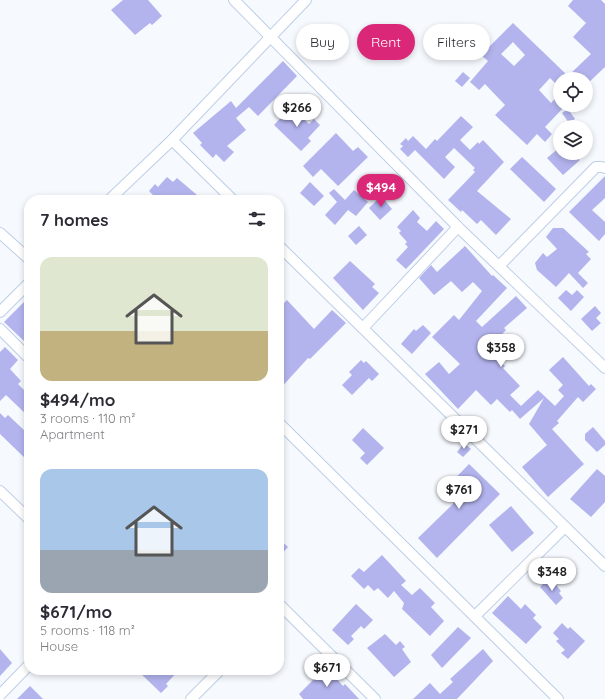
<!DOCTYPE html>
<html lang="en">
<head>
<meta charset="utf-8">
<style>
  :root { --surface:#fff; --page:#f7f7f7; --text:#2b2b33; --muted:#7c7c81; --accent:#db2777 }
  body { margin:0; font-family:Quicksand,sans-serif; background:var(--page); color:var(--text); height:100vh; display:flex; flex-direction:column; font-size:15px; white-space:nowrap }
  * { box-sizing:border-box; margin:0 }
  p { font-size:13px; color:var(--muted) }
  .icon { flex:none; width:22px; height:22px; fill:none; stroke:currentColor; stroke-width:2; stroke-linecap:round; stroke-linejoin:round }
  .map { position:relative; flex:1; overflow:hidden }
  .side { position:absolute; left:24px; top:195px; width:260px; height:480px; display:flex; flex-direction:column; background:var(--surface); border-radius:16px; box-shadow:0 2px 6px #0003 }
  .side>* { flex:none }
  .guide { position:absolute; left:296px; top:24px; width:249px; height:36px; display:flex; gap:8px }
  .buttons { position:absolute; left:553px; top:72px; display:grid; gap:8px }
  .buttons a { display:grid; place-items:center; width:40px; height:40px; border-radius:50%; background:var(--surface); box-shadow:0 2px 6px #0003; font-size:20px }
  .price { position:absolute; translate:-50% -34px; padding:0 9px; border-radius:14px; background:#fff; color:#222; font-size:13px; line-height:26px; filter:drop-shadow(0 1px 2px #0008) }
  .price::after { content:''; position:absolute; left:50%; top:24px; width:12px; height:9px; margin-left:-6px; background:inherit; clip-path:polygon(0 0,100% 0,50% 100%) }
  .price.selected { background:var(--accent); color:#fff }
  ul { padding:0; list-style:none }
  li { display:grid; align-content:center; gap:8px; height:212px; padding:0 16px }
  li span { display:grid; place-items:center; height:124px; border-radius:12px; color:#555 }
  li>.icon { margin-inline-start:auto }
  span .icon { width:72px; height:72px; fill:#fffc; stroke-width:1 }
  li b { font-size:17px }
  h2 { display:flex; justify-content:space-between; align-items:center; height:48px; padding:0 16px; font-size:17px }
  .chip { padding:0 14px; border-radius:18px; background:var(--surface); box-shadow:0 2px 6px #0003; font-size:14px; line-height:36px }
  .chip.selected { background:var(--accent); color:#fff }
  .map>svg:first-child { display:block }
  .building { fill:#b3b4ed; fill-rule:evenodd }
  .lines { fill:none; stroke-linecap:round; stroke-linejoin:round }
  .street-casing { stroke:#becee7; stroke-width:12 }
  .street { stroke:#fff; stroke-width:10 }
</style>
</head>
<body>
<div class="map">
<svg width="605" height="699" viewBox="0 0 605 699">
  <rect width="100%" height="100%" fill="#f6f9fe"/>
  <g class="building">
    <polygon points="123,0 148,0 162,16 152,25 150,23 135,35 111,10"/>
    <path d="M573,0H601L605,4V67L586,85V79H560V88L550,78L539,90L551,103L560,93V105L564,107L545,127L552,134L545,142L537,134L527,145L495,115L505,105L485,84L479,90L470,82L488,61L481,55L513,23L568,76L591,54L573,37L586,23L568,6ZM513,42L525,55L514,66L501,54Z"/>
    <polygon points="283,61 297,76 258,116 249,107 236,118 246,130 227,146 234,152 224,162 216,154 213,158 200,145 202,143 193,133 231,101 236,108"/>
    <polygon points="463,72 470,78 462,87 455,81"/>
    <polygon points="291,107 309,124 314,119 320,125 308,138 311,141 301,151 274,125"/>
    <polygon points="568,109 575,119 569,123 562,113"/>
    <polygon points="461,116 473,127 460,140 470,150 478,142 479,144 483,140 504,162 477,191 511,219 496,235 481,220 477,224 462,210 461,212 448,200 475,172 473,170 475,168 454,148 445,157 455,167 444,179 415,150 408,157 400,149 403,146 400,144 406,138 408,141 413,136 426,149 435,139 437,141"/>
    <polygon points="336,133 353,151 358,147 368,157 338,186 321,169 313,177 303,166"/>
    <polygon points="560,147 560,153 573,153 580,160 563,175 547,158"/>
    <polygon points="522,157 556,189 544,202 510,169"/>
    <polygon points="605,176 605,198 592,210 605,222 605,234 599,241 569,212"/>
    <polygon points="167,177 173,182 177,178 197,195 192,200 158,200 149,191 155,184 158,187"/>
    <polygon points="310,182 324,196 314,206 300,193"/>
    <polygon points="334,189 345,200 354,190 368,202 356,216 348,210 335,225 325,215 337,202 329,193"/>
    <polygon points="381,196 392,209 380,220 369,208"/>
    <polygon points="413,210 420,218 417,222 427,231 436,221 444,229 406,269 396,260 408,247 405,244 407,242 399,233 401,231 397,227"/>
    <polygon points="359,226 367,235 356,245 348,236"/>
    <polygon points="553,228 563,228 589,252 586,254 591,259 578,273 588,283 583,288 569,273 556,287 537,270 535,263 543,253 547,257 557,249 546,237"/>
    <polygon points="465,246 492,276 493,275 507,288 476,321 482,327 516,296 527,308 504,328 506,330 487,350 505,366 503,368 520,386 510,395 521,406 538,390 555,406 564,396 558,390 563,385 549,370 563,357 589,386 591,384 596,389 583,402 578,397 557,421 559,423 552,429 584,464 548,497 522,467 547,445 529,424 544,398 520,419 512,410 510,412 497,399 491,405 476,390 458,409 425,374 439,362 449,374 460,364 432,337 454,315 459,320 482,291 473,282 462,292 451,281 434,295 419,278 431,265 437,272"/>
    <polygon points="350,261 375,284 372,287 379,293 363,310 333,278"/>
    <polygon points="566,290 572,295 577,290 584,297 571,311 558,298"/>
    <polygon points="29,297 29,336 24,341 4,322"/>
    <polygon points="279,298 284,303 287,300 314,329 332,310 346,323 310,359 308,358 279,390"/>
    <polygon points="595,306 601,313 596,318 601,323 592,331 581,319"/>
    <polygon points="423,325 431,333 412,354 401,344 414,329 416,331"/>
    <polygon points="5,347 18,360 10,369 21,381 18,384 29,395 29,417 6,395 0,401 0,352"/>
    <polygon points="361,360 364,363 366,361 379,374 372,381 369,378 352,395 342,385 352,375 349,372"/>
    <polygon points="0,413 5,418 8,415 25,431 29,427 29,462 0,434"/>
    <polygon points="593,427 605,441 605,445 597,452 585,440 585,434"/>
    <polygon points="363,428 384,448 367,465 360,458 365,453 352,440"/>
    <polygon points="464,443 471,449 463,457 457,452"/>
    <polygon points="469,464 500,494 437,558 418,538 454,503 442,492"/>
    <polygon points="597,469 605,476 605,502 591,517 570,499"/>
    <polygon points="511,506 534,533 512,552 489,525"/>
    <polygon points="279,539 288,547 279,557"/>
    <polygon points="382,555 406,581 401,585 412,595 420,588 435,603 431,607 444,621 430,636 402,609 404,603 394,591 388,598 378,588 374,591 368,585 364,589 351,576 359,568 364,572"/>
    <polygon points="547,580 554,587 556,585 561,591 559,593 563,598 556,605 540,587"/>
    <polygon points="508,596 521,609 525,604 536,615 533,618 542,627 526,644 492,613"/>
    <polygon points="356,604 373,620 364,629 361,626 351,636 354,639 348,645 332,630"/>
    <polygon points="562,623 568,629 570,627 585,641 568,659 561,653 565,650 556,641 559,639 553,633"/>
    <polygon points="458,627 471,638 442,668 431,655"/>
    <polygon points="385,634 396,645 400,641 405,647 402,649 411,662 394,677 367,648"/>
    <polygon points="0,649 12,663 0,676"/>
    <polygon points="483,649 493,661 457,699 413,699 430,683 440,694 453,682 450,679"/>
    <polygon points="320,668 327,675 330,672 343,686 345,684 359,699 303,699 299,694 314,679 312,677"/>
    <polygon points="137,670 179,670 166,684 168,686 161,693"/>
    <polygon points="30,686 43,699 17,699"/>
  </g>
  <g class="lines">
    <g class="street-casing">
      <g id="street">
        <polyline points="234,0 458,227 605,368"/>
        <polyline points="172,140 233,200"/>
        <polyline points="109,200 172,140 306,0"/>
        <polyline points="0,233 29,259"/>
        <polyline points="279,246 605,566"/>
        <polyline points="499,266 596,167 601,167 605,168"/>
        <polyline points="0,312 29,283"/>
        <polyline points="363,328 458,227"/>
        <polyline points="0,329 29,358"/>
        <polyline points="279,423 558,699"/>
        <polyline points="0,491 29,519"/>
        <polyline points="279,604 375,699"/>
        <polyline points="475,616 565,527"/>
        <polyline points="0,695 29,665"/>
        <polyline points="191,699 220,670"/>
      </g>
    </g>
    <use href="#street" class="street"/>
  </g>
</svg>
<div class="buttons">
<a><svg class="icon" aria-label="locate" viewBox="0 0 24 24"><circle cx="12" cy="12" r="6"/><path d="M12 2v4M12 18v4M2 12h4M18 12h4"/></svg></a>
<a><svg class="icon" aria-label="layers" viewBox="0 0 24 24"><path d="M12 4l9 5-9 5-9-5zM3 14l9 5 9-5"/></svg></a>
</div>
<b class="price" style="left:297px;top:128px">$266</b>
<b class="price selected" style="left:381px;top:208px">$494</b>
<b class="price" style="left:501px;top:368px">$358</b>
<b class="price" style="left:464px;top:450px">$271</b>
<b class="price" style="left:459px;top:510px">$761</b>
<b class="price" style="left:552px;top:592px">$348</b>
<b class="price" style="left:327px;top:688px">$671</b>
<div class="guide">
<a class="chip">Buy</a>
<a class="chip selected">Rent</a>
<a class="chip">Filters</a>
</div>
<section class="side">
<h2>7 homes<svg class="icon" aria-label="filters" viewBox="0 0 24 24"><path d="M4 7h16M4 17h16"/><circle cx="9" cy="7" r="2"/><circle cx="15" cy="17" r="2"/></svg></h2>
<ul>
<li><span style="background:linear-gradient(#dfe7d0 60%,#c2b280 0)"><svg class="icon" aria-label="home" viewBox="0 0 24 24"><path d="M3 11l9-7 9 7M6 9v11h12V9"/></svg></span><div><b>$494/mo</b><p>3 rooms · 110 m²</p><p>Apartment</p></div></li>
<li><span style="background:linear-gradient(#a9c7e8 65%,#9aa5b1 0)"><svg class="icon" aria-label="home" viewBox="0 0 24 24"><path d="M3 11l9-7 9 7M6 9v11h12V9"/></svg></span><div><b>$671/mo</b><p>5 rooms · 118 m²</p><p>House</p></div></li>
</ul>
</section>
</div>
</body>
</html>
